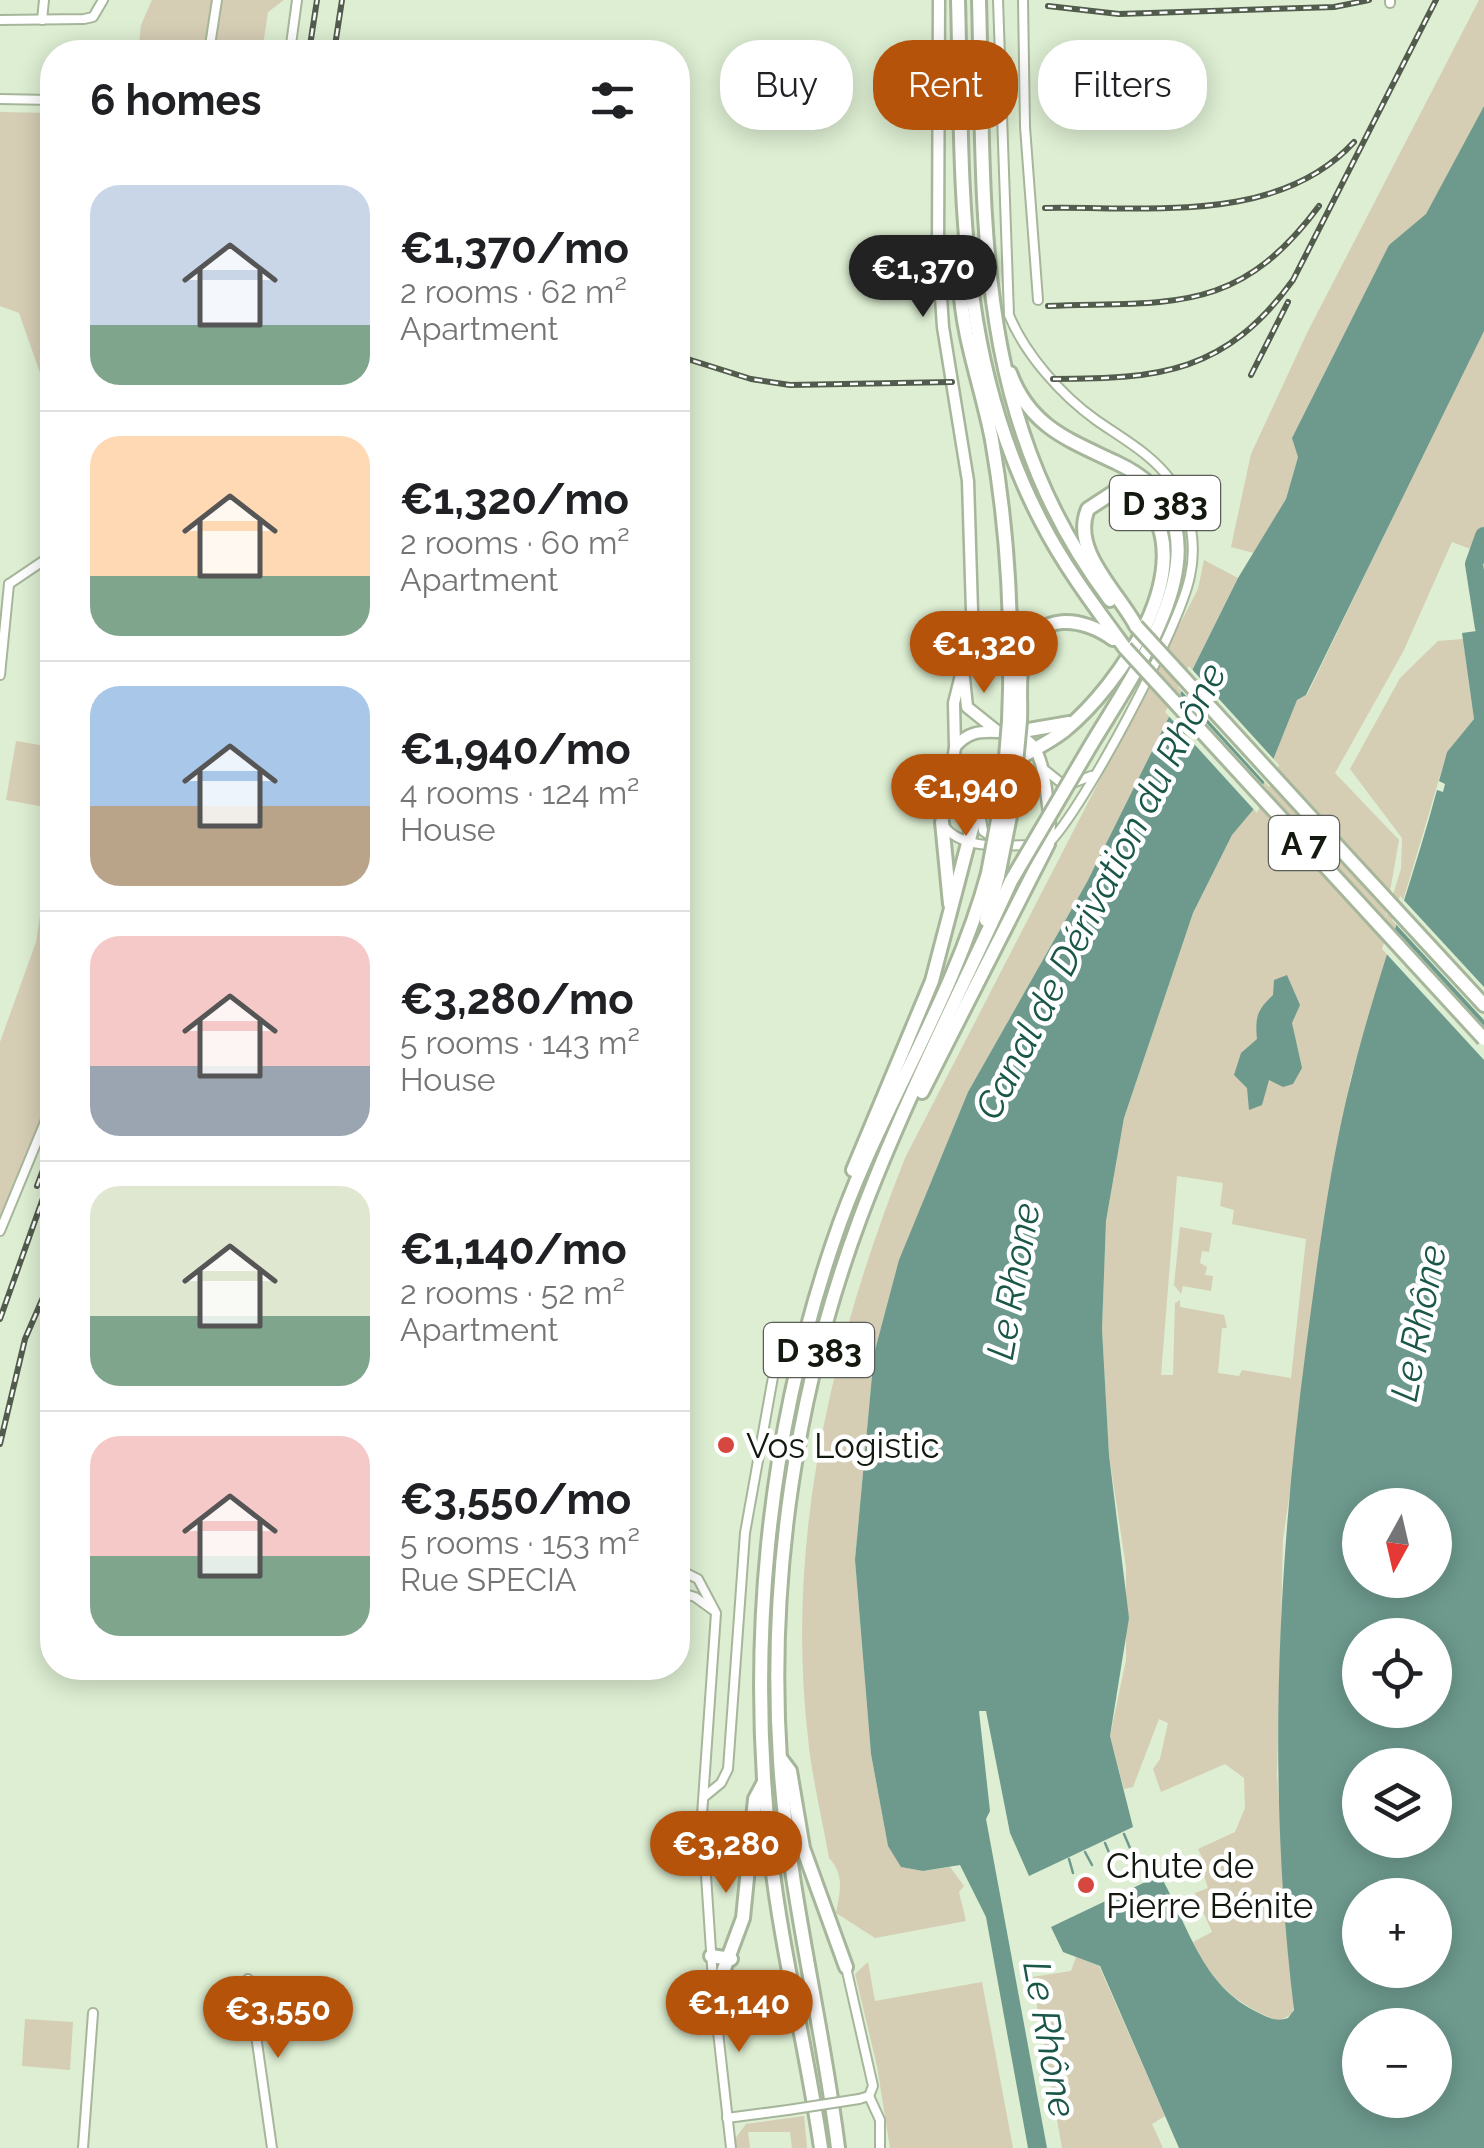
<!DOCTYPE html>
<html lang="en">
<head>
<meta charset="utf-8">
<style>
  :root { --surface:#fff; --page:#f2f2f2; --text:#202124; --muted:#757577; --line:#e0e0e0; --accent:#b45309 }
  body { margin:0; font-family:Raleway,sans-serif; background:var(--page); color:var(--text); height:100vh; display:flex; flex-direction:column; font-size:38px; white-space:nowrap }
  * { box-sizing:border-box; margin:0 }
  p { font-size:32px; color:var(--muted) }
  .icon { flex:none; width:55px; height:55px; fill:none; stroke:currentColor; stroke-width:2; stroke-linecap:round; stroke-linejoin:round }
  .map { position:relative; flex:1; overflow:hidden }
  .drawer { position:absolute; left:40px; top:40px; width:650px; height:1640px; display:flex; flex-direction:column; background:var(--surface); border-radius:40px; box-shadow:0 5px 25px #0003 }
  .drawer>* { flex:none }
  .banner { position:absolute; left:720px; top:40px; width:612px; height:90px; display:flex; gap:20px }
  .needle { width:65px; rotate:188deg }
  .buttons { position:absolute; left:1342px; top:1488px; display:grid; gap:20px }
  .buttons a { display:grid; place-items:center; width:110px; height:110px; border-radius:50%; background:var(--surface); box-shadow:0 5px 25px #0003; font-size:50px }
  .price { position:absolute; translate:-50% -85px; padding:0 22px; border-radius:35px; background:var(--accent); color:#fff; font-size:32px; line-height:65px; filter:drop-shadow(0 2px 5px #0008) }
  .price::after { content:''; position:absolute; left:50%; top:60px; width:30px; height:22px; margin-left:-15px; background:inherit; clip-path:polygon(0 0,100% 0,50% 100%) }
  .price.current { background:#222; color:#fff }
  ul { padding:0; list-style:none }
  li { display:flex; align-items:center; gap:30px; height:250px; padding:0 50px }
  li+li { border-top:2px solid var(--line) }
  li span { display:grid; place-items:center; flex:none; width:280px; height:200px; border-radius:30px; color:#555 }
  li>.icon { margin-inline-start:auto }
  span .icon { width:120px; height:120px; fill:#fffc; stroke-width:1 }
  li b { font-size:42px }
  h2 { display:flex; justify-content:space-between; align-items:center; height:120px; padding:0 50px; font-size:42px }
  .chip { padding:0 35px; border-radius:40px; background:var(--surface); box-shadow:0 5px 25px #0003; font-size:35px; line-height:90px }
  .chip.current { background:var(--accent); color:#fff }
  .map>svg:first-child { display:block }
  .green { fill:#d5cdb4; fill-rule:evenodd }
  .water { fill:#6e9a8e; fill-rule:evenodd }
  .pier { fill:#ddeed2 }
  .lines { fill:none; stroke-linecap:round; stroke-linejoin:round }
  .stream { stroke:#6e9a8e; stroke-width:2.5 }
  .river { stroke:#6e9a8e; stroke-width:18 }
  .street-casing { stroke:#a6b69b; stroke-width:12 }
  .secondary-casing { stroke:#a6b69b; stroke-width:15 }
  .highway-casing { stroke:#a6b69b; stroke-width:18 }
  .street { stroke:#fff; stroke-width:8 }
  .secondary { stroke:#fff; stroke-width:10 }
  .highway { stroke:#fff; stroke-width:12 }
  .rail-casing { stroke:#525c4c; stroke-width:6 }
  .rail { stroke:#fff; stroke-width:2.5; stroke-dasharray:8; stroke-linecap:butt }
  .street-bridge-casing { stroke:#a6b69b; stroke-width:12; stroke-linecap:butt }
  .highway-bridge-casing { stroke:#a6b69b; stroke-width:18; stroke-linecap:butt }
  .street-bridge { stroke:#fff; stroke-width:8 }
  .highway-bridge { stroke:#fff; stroke-width:12 }
  .poi-dot { fill:#d5473f; stroke:#fff; stroke-width:4 }
  .labels { text-anchor:middle; dominant-baseline:central; stroke-width:9; stroke-linejoin:round; paint-order:stroke }
  .shield { fill:#fff; stroke:#5a5e57; stroke-width:2.5 }
  .shield-label { font-size:32px; font-weight:bold; fill:#13190f }
  .poi-label { font-size:35px; fill:#13190f; stroke:#fff; text-anchor:start }
  .water-label { font-size:38px; font-style:italic; fill:#1a5749; stroke:#fff }
</style>
</head>
<body>
<div class="map">
<svg width="1484" height="2148" viewBox="0 0 1484 2148">
  <rect width="100%" height="100%" fill="#ddeed2"/>
  <g class="green">
    <polygon points="152,0 284,0 268,12 262,52 138,52 141,25"/>
    <polygon points="1479,0 1484,0 1484,106 1426,215 1389,245 1298,457 1286,499 1254,553 1231,547 1251,454 1307,333"/>
    <polygon points="0,112 52,113 52,407 19,313 0,306"/>
    <path d="M1484,195V554L1452,542L1403,652L1335,773L1399,840L1385,920L1401,869L1402,838L1350,769L1400,678L1438,641L1463,639L1474,719L1447,752L1350,1081L1283,1539L1277,1775L1294,2005L1292,2014L1279,2021C1238,2006 1211,1982 1193,1942L1212,1932L1195,1893L1208,1888L1203,1872L1207,1868L1198,1849L1235,1832L1245,1808L1244,1778L1225,1764L1161,1792L1153,1769L1160,1759L1168,1723L1159,1719L1133,1787L1124,1789L1110,1736L1126,1660V1567L1109,1455L1102,1329L1106,1221L1124,1118L1193,913L1232,835L1253,810L1297,699L1307,695L1393,517ZM1177,1176L1223,1183L1220,1206L1234,1210L1232,1224L1306,1239L1291,1378L1242,1370L1239,1376L1218,1373L1222,1328H1227L1224,1315L1180,1307V1300L1175,1303L1173,1375H1161Z"/>
    <path d="M1204,560L1238,578L1087,882L968,1092L900,1260L874,1354L855,1560L871,1754L888,1846L902,1867L923,1871L950,1867L964,1886L959,1892L966,1921L875,1938L836,1913C840,1892 845,1875 829,1858C822,1818 812,1778 808,1738C785,1538 832,1343 905,1158L1198,589Z"/>
    <polygon points="16,741 52,747 45,807 6,800"/>
    <polygon points="52,838 52,1095 0,1222 0,1042 36,942"/>
    <polygon points="1180,1227 1212,1233 1209,1252 1202,1251 1200,1263 1207,1267 1205,1275 1213,1276 1211,1291 1183,1286 1181,1294 1174,1285"/>
    <polygon points="1076,1957 1099,1966 1165,2116 1152,2124 1163,2148 1062,2148 1032,1977 1071,1971"/>
    <polygon points="868,1962 875,2001 982,1982 1013,2148 890,2148 877,2066 855,1974"/>
    <polygon points="25,2019 73,2022 70,2070 22,2066"/>
    <polygon points="804,2116 807,2148 792,2148 790,2132 748,2132 750,2148 736,2148 735,2139 746,2124"/>
  </g>
  <g class="water">
    <polygon points="1484,106 1484,331 1306,695 1297,700 1253,810 1232,835 1193,913 1124,1118 1106,1221 1102,1329 1109,1455 1129,1618 1110,1736 1133,1827 1029,1876 1010,1833 986,1711 979,1711 990,1811 986,1819 1047,2148 1028,2148 986,1917 960,1865 923,1871 901,1867 888,1846 871,1754 855,1560 874,1354 899,1260 968,1092 1087,882 1238,578 1286,499 1298,457 1292,438 1389,245 1426,214"/>
    <path d="M1484,630V2148H1179L1100,1966L1063,1952L1051,1927L1160,1875C1189,1926 1201,1986 1259,2013C1269,2018 1277,2022 1288,2018L1294,2010C1267,1787 1277,1569 1306,1348C1318,1258 1329,1168 1351,1080C1375,982 1411,887 1437,790L1443,792L1445,784L1439,781L1447,752L1474,719L1462,633ZM1360,1505H1435V1580H1360ZM1360,1635H1435V1710H1360ZM1360,1765H1435V1840H1360ZM1360,1895H1435V1970H1360ZM1360,2025H1435V2100H1360Z"/>
    <path d="M1287,975L1300,1005L1292,1023L1302,1068L1293,1084L1283,1087L1269,1080L1262,1105L1249,1110L1247,1088L1234,1075L1241,1053L1257,1039C1255,1017 1257,1010 1273,995L1274,980Z"/>
  </g>
  <g class="pier">
    <polygon points="1189,666 1279,765 1269,787 1178,687"/>
    <polygon points="1177,691 1268,790 1257,813 1165,712"/>
    <polygon points="1400,896 1484,987 1484,1020 1392,920"/>
    <polygon points="1390,924 1484,1026 1484,1060 1382,949"/>
  </g>
  <g class="lines">
    <g class="stream">
      <polyline points="1124,1834 1130,1848"/>
      <polyline points="1105,1843 1111,1857"/>
      <polyline points="1085,1852 1092,1865"/>
      <polyline points="1069,1859 1073,1873"/>
    </g>
    <polyline class="river" points="1484,536 1474,564 1484,628"/>
    <g class="street-casing">
      <g id="street">
        <path d="M998,0L1009,315C1025,354 1061,395 1096,420C1123,439 1152,454 1172,482C1191,508 1197,545 1190,576C1180,627 1084,808 1048,844"/>
        <polyline points="1023,0 1025,127 1038,300"/>
        <polyline points="1390,0 1390,3"/>
        <polyline points="0,20 84,19 93,17 103,0"/>
        <polyline points="42,20 44,0"/>
        <polyline points="209,52 217,0"/>
        <polyline points="290,52 297,0"/>
        <polyline points="0,99 52,100"/>
        <polyline points="9,584 52,555"/>
        <polyline points="0,675 9,584"/>
        <polyline points="1045,770 1065,786 1091,776"/>
        <polyline points="980,812 983,831 996,840"/>
        <path d="M944,826C963,851 1006,845 1034,845"/>
        <polyline points="0,1231 52,1105"/>
        <polyline points="678,1569 698,1579 716,1613 702,1815 714,1996 731,2148"/>
        <polyline points="678,1592 695,1597 713,1610"/>
        <polyline points="704,1797 721,1783 728,1769 745,1533 773,1377"/>
        <polyline points="846,1967 873,2086 869,2096 859,2099"/>
        <polyline points="248,1979 272,2148"/>
        <polyline points="869,2096 880,2120 880,2148"/>
        <polyline points="727,2118 788,2110"/>
        <polyline points="83,2148 93,2013"/>
      </g>
    </g>
    <g class="secondary-casing">
      <g id="secondary">
        <polyline points="939,0 938,251 943,327 968,481 972,611 970,639 954,703 955,748 942,822"/>
        <polyline points="964,678 967,707 997,731"/>
        <path d="M955,747C968,732 979,731 998,732C1036,732 1041,756 1046,789C1048,809 1052,824 1048,844"/>
      </g>
    </g>
    <g class="highway-casing">
      <g id="highway">
        <path d="M958,0C963,182 954,354 1041,521C1064,566 1095,607 1125,648"/>
        <path d="M979,0C985,219 971,414 1110,600"/>
        <path d="M960,283C962,337 982,387 992,440C1008,531 1013,628 1009,721"/>
        <path d="M1010,373C1030,427 1069,440 1117,463C1245,523 1138,666 1091,745"/>
        <path d="M1020,721C1021,701 1018,676 1023,657C1036,610 1083,617 1113,639"/>
        <polyline points="1017,732 1069,723"/>
        <polyline points="942,822 950,904"/>
        <polyline points="1342,851 1484,1005"/>
        <polyline points="986,920 998,876"/>
        <polyline points="922,1092 1048,844"/>
        <path d="M853,1170L932,981L983,786C1004,760 1039,751 1065,730C1119,686 1203,565 1143,499L1114,492L1088,509C1070,550 1119,593 1136,626"/>
        <polyline points="781,1759 790,1771 803,1848 846,1967"/>
        <polyline points="704,1851 738,1856 753,1843"/>
        <polyline points="711,1956 731,1959"/>
        <polyline points="714,1996 743,1918 755,1799 764,1782"/>
        <path d="M821,2148C807,2050 782,1954 771,1857C747,1650 766,1441 833,1243C875,1116 953,1003 988,873"/>
        <path d="M838,2148C822,2018 788,1891 780,1760C768,1577 796,1390 860,1218C903,1103 960,993 1011,881"/>
      </g>
    </g>
    <use href="#street" class="street"/>
    <use href="#secondary" class="secondary"/>
    <use href="#highway" class="highway"/>
    <g class="rail-casing">
      <g id="rail">
        <polyline points="1048,6 1119,14 1334,7 1369,0"/>
        <polyline points="309,52 317,0"/>
        <polyline points="334,52 342,0"/>
        <path d="M1045,208C1148,206 1278,225 1354,142"/>
        <path d="M1048,306C1172,301 1237,316 1319,206"/>
        <polyline points="678,356 751,379 790,385 952,382"/>
        <polyline points="1251,375 1288,302"/>
        <path d="M1053,379C1160,379 1226,373 1293,280L1436,0"/>
        <polyline points="37,1186 52,1146"/>
        <polyline points="0,1319 52,1173"/>
        <polyline points="0,1444 25,1339 52,1277"/>
      </g>
    </g>
    <use href="#rail" class="rail"/>
    <g class="street-bridge-casing">
      <polyline id="street-bridge" points="788,2110 859,2099"/>
    </g>
    <g class="highway-bridge-casing">
      <g id="highway-bridge">
        <polyline points="1136,626 1342,851"/>
        <polyline points="1125,648 1484,1039"/>
        <polyline points="988,873 1003,793 1009,721"/>
        <polyline points="998,876 1012,806 1020,721"/>
        <polyline points="1011,881 1091,745"/>
      </g>
    </g>
    <use href="#street-bridge" class="street-bridge"/>
    <use href="#highway-bridge" class="highway-bridge"/>
  </g>
  <g class="poi-dot">
    <circle cx="726" cy="1445" r="10"/>
    <circle cx="1086" cy="1885" r="10"/>
  </g>
  <g class="labels">
    <g class="shield">
      <rect x="1110" y="476" width="110" height="54" rx="8"/>
      <rect x="1269" y="816" width="70" height="54" rx="8"/>
      <rect x="764" y="1323" width="110" height="54" rx="8"/>
    </g>
    <g class="shield-label">
      <text x="1165" y="503">D 383</text>
      <text x="1304" y="843">A 7</text>
      <text x="819" y="1350">D 383</text>
    </g>
    <g class="poi-label">
      <text x="746" y="1445">Vos Logistic</text>
      <text x="1106" y="1865">Chute de<tspan x="1106" dy="40">Pierre Bénite</tspan></text>
    </g>
    <g class="water-label">
      <text transform="translate(1100 891) rotate(-63)">Canal de Dérivation du Rhône</text>
      <text transform="translate(1013 1281) rotate(-80)">Le Rhone</text>
      <text transform="translate(1418 1323) rotate(-79)">Le Rhône</text>
      <text transform="translate(1050 2039) rotate(80)">Le Rhône</text>
    </g>
  </g>
</svg>
<div class="buttons">
<a><svg class="needle" viewBox="-14 -14 28 28"><path d="M0-13l5 13h-10z" fill="#e53935"/><path d="M0 13l5-13h-10z" fill="#757577"/></svg></a>
<a><svg class="icon" aria-label="locate" viewBox="0 0 24 24"><circle cx="12" cy="12" r="6"/><path d="M12 2v4M12 18v4M2 12h4M18 12h4"/></svg></a>
<a><svg class="icon" aria-label="layers" viewBox="0 0 24 24"><path d="M12 4l9 5-9 5-9-5zM3 14l9 5 9-5"/></svg></a>
<a>+</a>
<a>−</a>
</div>
<b class="price current" style="left:923px;top:320px">€1,370</b>
<b class="price" style="left:984px;top:696px">€1,320</b>
<b class="price" style="left:966px;top:839px">€1,940</b>
<b class="price" style="left:726px;top:1896px">€3,280</b>
<b class="price" style="left:739px;top:2055px">€1,140</b>
<b class="price" style="left:278px;top:2061px">€3,550</b>
<div class="banner">
<a class="chip">Buy</a>
<a class="chip current">Rent</a>
<a class="chip">Filters</a>
</div>
<section class="drawer">
<h2>6 homes<svg class="icon" aria-label="filters" viewBox="0 0 24 24"><path d="M4 7h16M4 17h16"/><circle cx="9" cy="7" r="2"/><circle cx="15" cy="17" r="2"/></svg></h2>
<ul>
<li><span style="background:linear-gradient(#c9d6e8 70%,#7fa58c 0)"><svg class="icon" aria-label="home" viewBox="0 0 24 24"><path d="M3 11l9-7 9 7M6 9v11h12V9"/></svg></span><div><b>€1,370/mo</b><p>2 rooms · 62 m²</p><p>Apartment</p></div></li>
<li><span style="background:linear-gradient(#ffd9b3 70%,#7fa58c 0)"><svg class="icon" aria-label="home" viewBox="0 0 24 24"><path d="M3 11l9-7 9 7M6 9v11h12V9"/></svg></span><div><b>€1,320/mo</b><p>2 rooms · 60 m²</p><p>Apartment</p></div></li>
<li><span style="background:linear-gradient(#a9c7e8 60%,#b9a48a 0)"><svg class="icon" aria-label="home" viewBox="0 0 24 24"><path d="M3 11l9-7 9 7M6 9v11h12V9"/></svg></span><div><b>€1,940/mo</b><p>4 rooms · 124 m²</p><p>House</p></div></li>
<li><span style="background:linear-gradient(#f6c9c9 65%,#9aa5b1 0)"><svg class="icon" aria-label="home" viewBox="0 0 24 24"><path d="M3 11l9-7 9 7M6 9v11h12V9"/></svg></span><div><b>€3,280/mo</b><p>5 rooms · 143 m²</p><p>House</p></div></li>
<li><span style="background:linear-gradient(#dfe7d0 65%,#7fa58c 0)"><svg class="icon" aria-label="home" viewBox="0 0 24 24"><path d="M3 11l9-7 9 7M6 9v11h12V9"/></svg></span><div><b>€1,140/mo</b><p>2 rooms · 52 m²</p><p>Apartment</p></div></li>
<li><span style="background:linear-gradient(#f6c9c9 60%,#7fa58c 0)"><svg class="icon" aria-label="home" viewBox="0 0 24 24"><path d="M3 11l9-7 9 7M6 9v11h12V9"/></svg></span><div><b>€3,550/mo</b><p>5 rooms · 153 m²</p><p>Rue SPECIA</p></div></li>
</ul>
</section>
</div>
</body>
</html>
